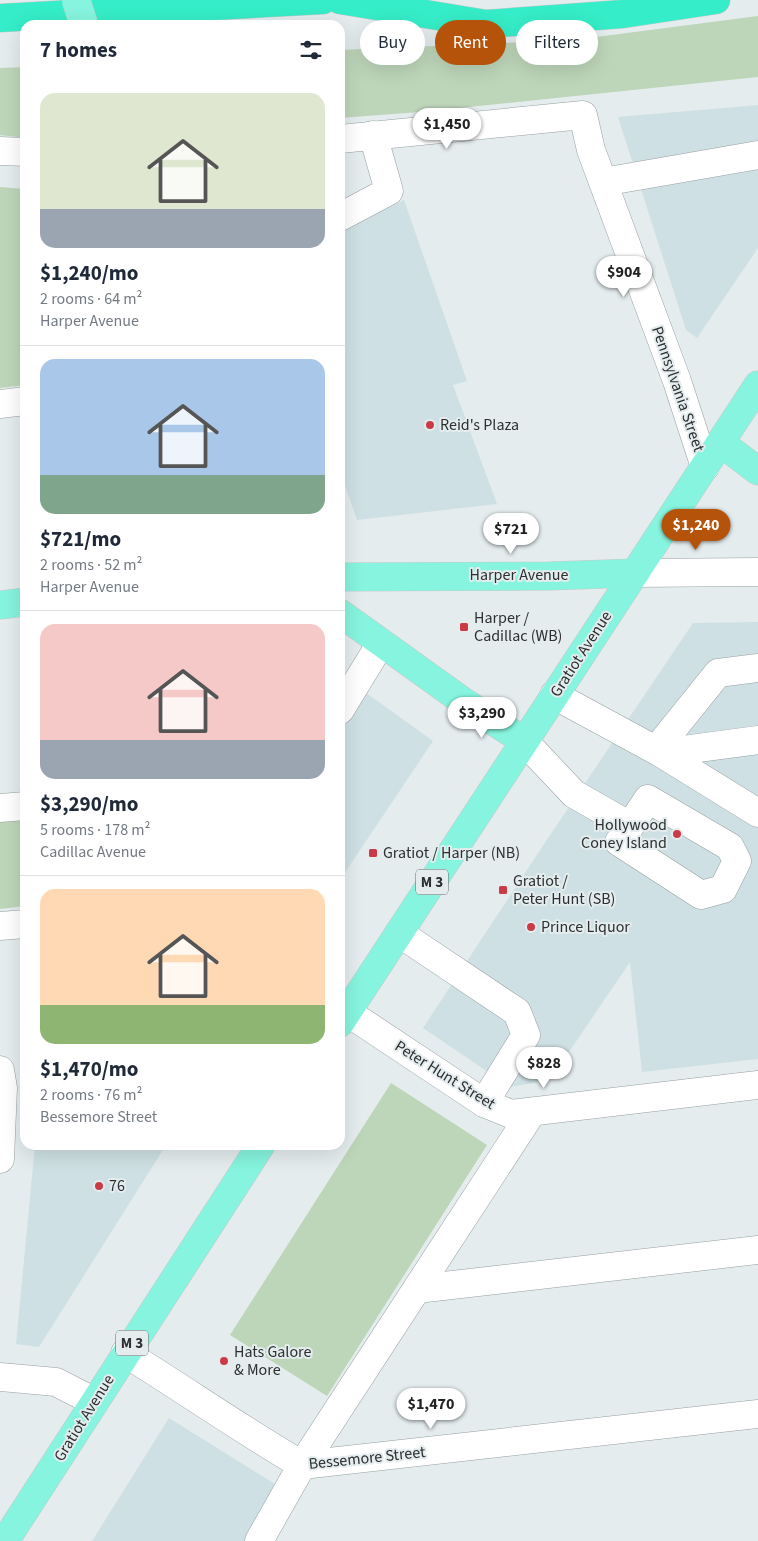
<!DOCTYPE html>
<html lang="en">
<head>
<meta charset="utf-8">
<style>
  :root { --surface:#fff; --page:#f6f6f7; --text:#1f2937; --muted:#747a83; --line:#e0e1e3; --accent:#b45309 }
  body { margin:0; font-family:"Source Sans 3",sans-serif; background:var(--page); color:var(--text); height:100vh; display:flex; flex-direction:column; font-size:19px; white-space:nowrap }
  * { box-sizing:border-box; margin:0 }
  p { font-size:16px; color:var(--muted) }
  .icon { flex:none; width:28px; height:28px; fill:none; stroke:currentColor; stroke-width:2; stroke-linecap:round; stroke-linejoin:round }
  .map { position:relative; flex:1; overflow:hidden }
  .panel { position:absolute; left:20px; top:20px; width:325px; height:1130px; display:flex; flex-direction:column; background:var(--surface); border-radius:15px; box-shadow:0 5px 20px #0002 }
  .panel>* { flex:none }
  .banner { position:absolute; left:360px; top:20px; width:322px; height:45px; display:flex; gap:10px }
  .price { position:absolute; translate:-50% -42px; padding:0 11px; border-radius:18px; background:#fff; color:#222; font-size:16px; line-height:32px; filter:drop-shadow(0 1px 2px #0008) }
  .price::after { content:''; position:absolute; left:50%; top:30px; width:15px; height:11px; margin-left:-8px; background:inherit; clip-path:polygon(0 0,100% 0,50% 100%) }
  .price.active { background:var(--accent); color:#fff }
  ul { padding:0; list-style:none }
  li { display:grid; align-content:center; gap:10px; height:265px; padding:0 20px }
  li+li { border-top:1px solid var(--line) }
  li span { display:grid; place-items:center; height:155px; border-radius:15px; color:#555 }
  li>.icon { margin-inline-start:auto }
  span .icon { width:90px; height:90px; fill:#fffc; stroke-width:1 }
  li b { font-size:21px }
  h2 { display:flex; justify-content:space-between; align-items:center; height:60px; padding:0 20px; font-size:21px }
  .tag { padding:0 18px; border-radius:22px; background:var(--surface); box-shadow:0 5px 20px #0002; font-size:18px; line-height:45px }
  .tag.active { background:var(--accent); color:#fff }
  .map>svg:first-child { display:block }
  .built { fill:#cee0e3 }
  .green { fill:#bdd5b9 }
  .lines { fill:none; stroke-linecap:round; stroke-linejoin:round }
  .minor-casing { stroke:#979fa1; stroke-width:29 }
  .major-casing { stroke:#c8c9c9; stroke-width:29 }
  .highway-casing { stroke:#c8c9c9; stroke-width:29 }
  .minor { stroke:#fff; stroke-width:28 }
  .major { stroke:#86f4de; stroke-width:28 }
  .highway { stroke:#35edc8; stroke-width:28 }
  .major-bridge-casing { stroke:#c8c9c9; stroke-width:29; stroke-linecap:butt }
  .major-bridge { stroke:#86f4de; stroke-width:28 }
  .poi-dot { fill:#cb3b47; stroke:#e4ecee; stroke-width:2 }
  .labels { text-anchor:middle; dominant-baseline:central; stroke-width:4; stroke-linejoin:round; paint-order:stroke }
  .shield { fill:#e4ecee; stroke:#636869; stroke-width:1 }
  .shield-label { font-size:15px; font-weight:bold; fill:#2c3030 }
  .street-label { font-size:16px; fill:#2c3030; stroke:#e4ecee }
  .poi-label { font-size:16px; fill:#2c3030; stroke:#e4ecee; text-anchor:start }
</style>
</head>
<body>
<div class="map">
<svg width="758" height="1541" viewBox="0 0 758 1541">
  <rect width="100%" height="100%" fill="#e4ecee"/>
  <g class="built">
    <polygon points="758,105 758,248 697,338 686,330 618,117"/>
    <polygon points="404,200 467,381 453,385 497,504 357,520 340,471 340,231"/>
    <polygon points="758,622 758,1059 642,1072 630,962 550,1080 510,1087 423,1028 542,847 693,623"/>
    <polygon points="358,687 433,741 340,880 340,718"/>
    <polygon points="35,1145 166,1145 39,1347 16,1344"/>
    <polygon points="169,1418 283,1489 250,1541 92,1541"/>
  </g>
  <g class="green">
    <polygon points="758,16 758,77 420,112 340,118 340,50 573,40"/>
    <polygon points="25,67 25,138 0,135 0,68"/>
    <polygon points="0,187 25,189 25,385 0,388"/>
    <polygon points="25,816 25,906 0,909 0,819"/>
    <polygon points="391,1083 487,1145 327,1396 230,1335"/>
  </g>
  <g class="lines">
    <g class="minor-casing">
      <g id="minor">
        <polyline points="340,139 583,115 591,150 677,381 705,467"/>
        <polyline points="0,151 25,152"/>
        <polyline points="603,182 758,155"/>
        <polyline points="340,217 389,191 373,135"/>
        <polyline points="0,404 25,401"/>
        <polyline points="635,573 758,572"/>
        <polyline points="554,695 661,753 758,813"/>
        <polyline points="340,710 381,643"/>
        <polyline points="524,741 574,794 630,826 619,842 701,895 723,889 737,861 730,847 648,799 630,826"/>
        <polyline points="656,750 718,673 758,668"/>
        <polyline points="661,753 758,740"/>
        <polyline points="0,808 25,806"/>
        <polyline points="0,926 25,924"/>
        <polyline points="399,933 517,1012 526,1035 484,1103"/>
        <polyline points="347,1012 484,1103 511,1114 758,1085"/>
        <polyline points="0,1070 3,1088 0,1159"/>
        <polyline points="417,1289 758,1250"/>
        <path d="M125,1353C185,1390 242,1430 302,1465L758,1414"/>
        <polyline points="0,1377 56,1382 95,1402"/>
        <polyline points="259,1541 302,1465 532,1112"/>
      </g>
    </g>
    <g class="major-casing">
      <g id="major">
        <polyline points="721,443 758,471"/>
        <polyline points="340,577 549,576 635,573"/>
        <polyline points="0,605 25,602"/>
        <polyline points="340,613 464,702 524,741"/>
        <polyline points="340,1023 758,385"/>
        <polyline points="5,1541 261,1145"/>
      </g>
    </g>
    <g class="highway-casing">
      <g id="highway">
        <polyline points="340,0 486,24 623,14 716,0"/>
        <polyline points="0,18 323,0"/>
      </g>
    </g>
    <use href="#minor" class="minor"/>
    <use href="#major" class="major"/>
    <use href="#highway" class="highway"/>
    <g class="major-bridge-casing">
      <polyline id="major-bridge" points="76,0 84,25"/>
    </g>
    <use href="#major-bridge" class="major-bridge"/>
  </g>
  <g class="poi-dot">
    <circle cx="430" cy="425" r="5"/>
    <rect x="459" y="622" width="10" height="10" rx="2.5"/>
    <circle cx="677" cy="834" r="5"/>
    <rect x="368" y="848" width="10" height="10" rx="2.5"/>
    <rect x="498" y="885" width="10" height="10" rx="2.5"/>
    <circle cx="531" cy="927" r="5"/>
    <circle cx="99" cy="1186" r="5"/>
    <circle cx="224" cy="1361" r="5"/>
  </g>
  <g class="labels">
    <g class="shield">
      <rect x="416" y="869.5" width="32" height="25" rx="4"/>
      <rect x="116" y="1330.5" width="32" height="25" rx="4"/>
    </g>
    <g class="shield-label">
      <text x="432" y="882">M 3</text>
      <text x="132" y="1343">M 3</text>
    </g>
    <g class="street-label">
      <text transform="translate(678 389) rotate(71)">Pennsylvania Street</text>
      <text x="519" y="575">Harper Avenue</text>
      <text transform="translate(581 654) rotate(-57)">Gratiot Avenue</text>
      <text transform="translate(445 1075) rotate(32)">Peter Hunt Street</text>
      <text transform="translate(84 1418) rotate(-58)">Gratiot Avenue</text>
      <text transform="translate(367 1458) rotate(-6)">Bessemore Street</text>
    </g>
    <g class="poi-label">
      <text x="440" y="425">Reid's Plaza</text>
      <text x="474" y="618">Harper /<tspan x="474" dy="18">Cadillac (WB)</tspan></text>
      <text x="667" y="825" text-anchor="end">Hollywood<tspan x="667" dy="18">Coney Island</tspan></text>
      <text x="383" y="853">Gratiot / Harper (NB)</text>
      <text x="513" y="881">Gratiot /<tspan x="513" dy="18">Peter Hunt (SB)</tspan></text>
      <text x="541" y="927">Prince Liquor</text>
      <text x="109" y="1186">76</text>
      <text x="234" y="1352">Hats Galore<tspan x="234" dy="18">&amp; More</tspan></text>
    </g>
  </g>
</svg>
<b class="price" style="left:447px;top:150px">$1,450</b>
<b class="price" style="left:624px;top:298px">$904</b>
<b class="price active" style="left:696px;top:551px">$1,240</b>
<b class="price" style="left:511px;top:555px">$721</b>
<b class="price" style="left:482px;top:739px">$3,290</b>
<b class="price" style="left:544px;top:1089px">$828</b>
<b class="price" style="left:431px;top:1430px">$1,470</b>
<div class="banner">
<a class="tag">Buy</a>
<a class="tag active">Rent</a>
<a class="tag">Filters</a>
</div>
<section class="panel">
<h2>7 homes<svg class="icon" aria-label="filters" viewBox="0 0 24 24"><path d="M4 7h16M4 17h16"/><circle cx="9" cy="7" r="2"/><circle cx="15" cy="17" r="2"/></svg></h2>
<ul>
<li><span style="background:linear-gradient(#dfe7d0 75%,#9aa5b1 0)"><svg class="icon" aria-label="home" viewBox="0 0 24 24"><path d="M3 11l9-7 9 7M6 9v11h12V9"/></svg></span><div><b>$1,240/mo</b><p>2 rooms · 64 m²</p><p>Harper Avenue</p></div></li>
<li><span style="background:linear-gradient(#a9c7e8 75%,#7fa58c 0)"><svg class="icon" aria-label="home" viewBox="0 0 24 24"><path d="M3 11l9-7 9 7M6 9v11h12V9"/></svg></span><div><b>$721/mo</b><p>2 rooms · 52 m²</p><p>Harper Avenue</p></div></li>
<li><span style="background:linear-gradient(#f6c9c9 75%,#9aa5b1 0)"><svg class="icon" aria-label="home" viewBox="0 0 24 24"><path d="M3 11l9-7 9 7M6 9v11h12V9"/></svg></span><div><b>$3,290/mo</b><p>5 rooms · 178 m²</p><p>Cadillac Avenue</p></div></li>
<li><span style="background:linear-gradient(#ffd9b3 75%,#8fb573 0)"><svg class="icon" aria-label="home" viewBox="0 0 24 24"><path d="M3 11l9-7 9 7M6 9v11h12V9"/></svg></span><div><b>$1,470/mo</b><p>2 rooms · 76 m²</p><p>Bessemore Street</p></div></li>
</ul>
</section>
</div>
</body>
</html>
